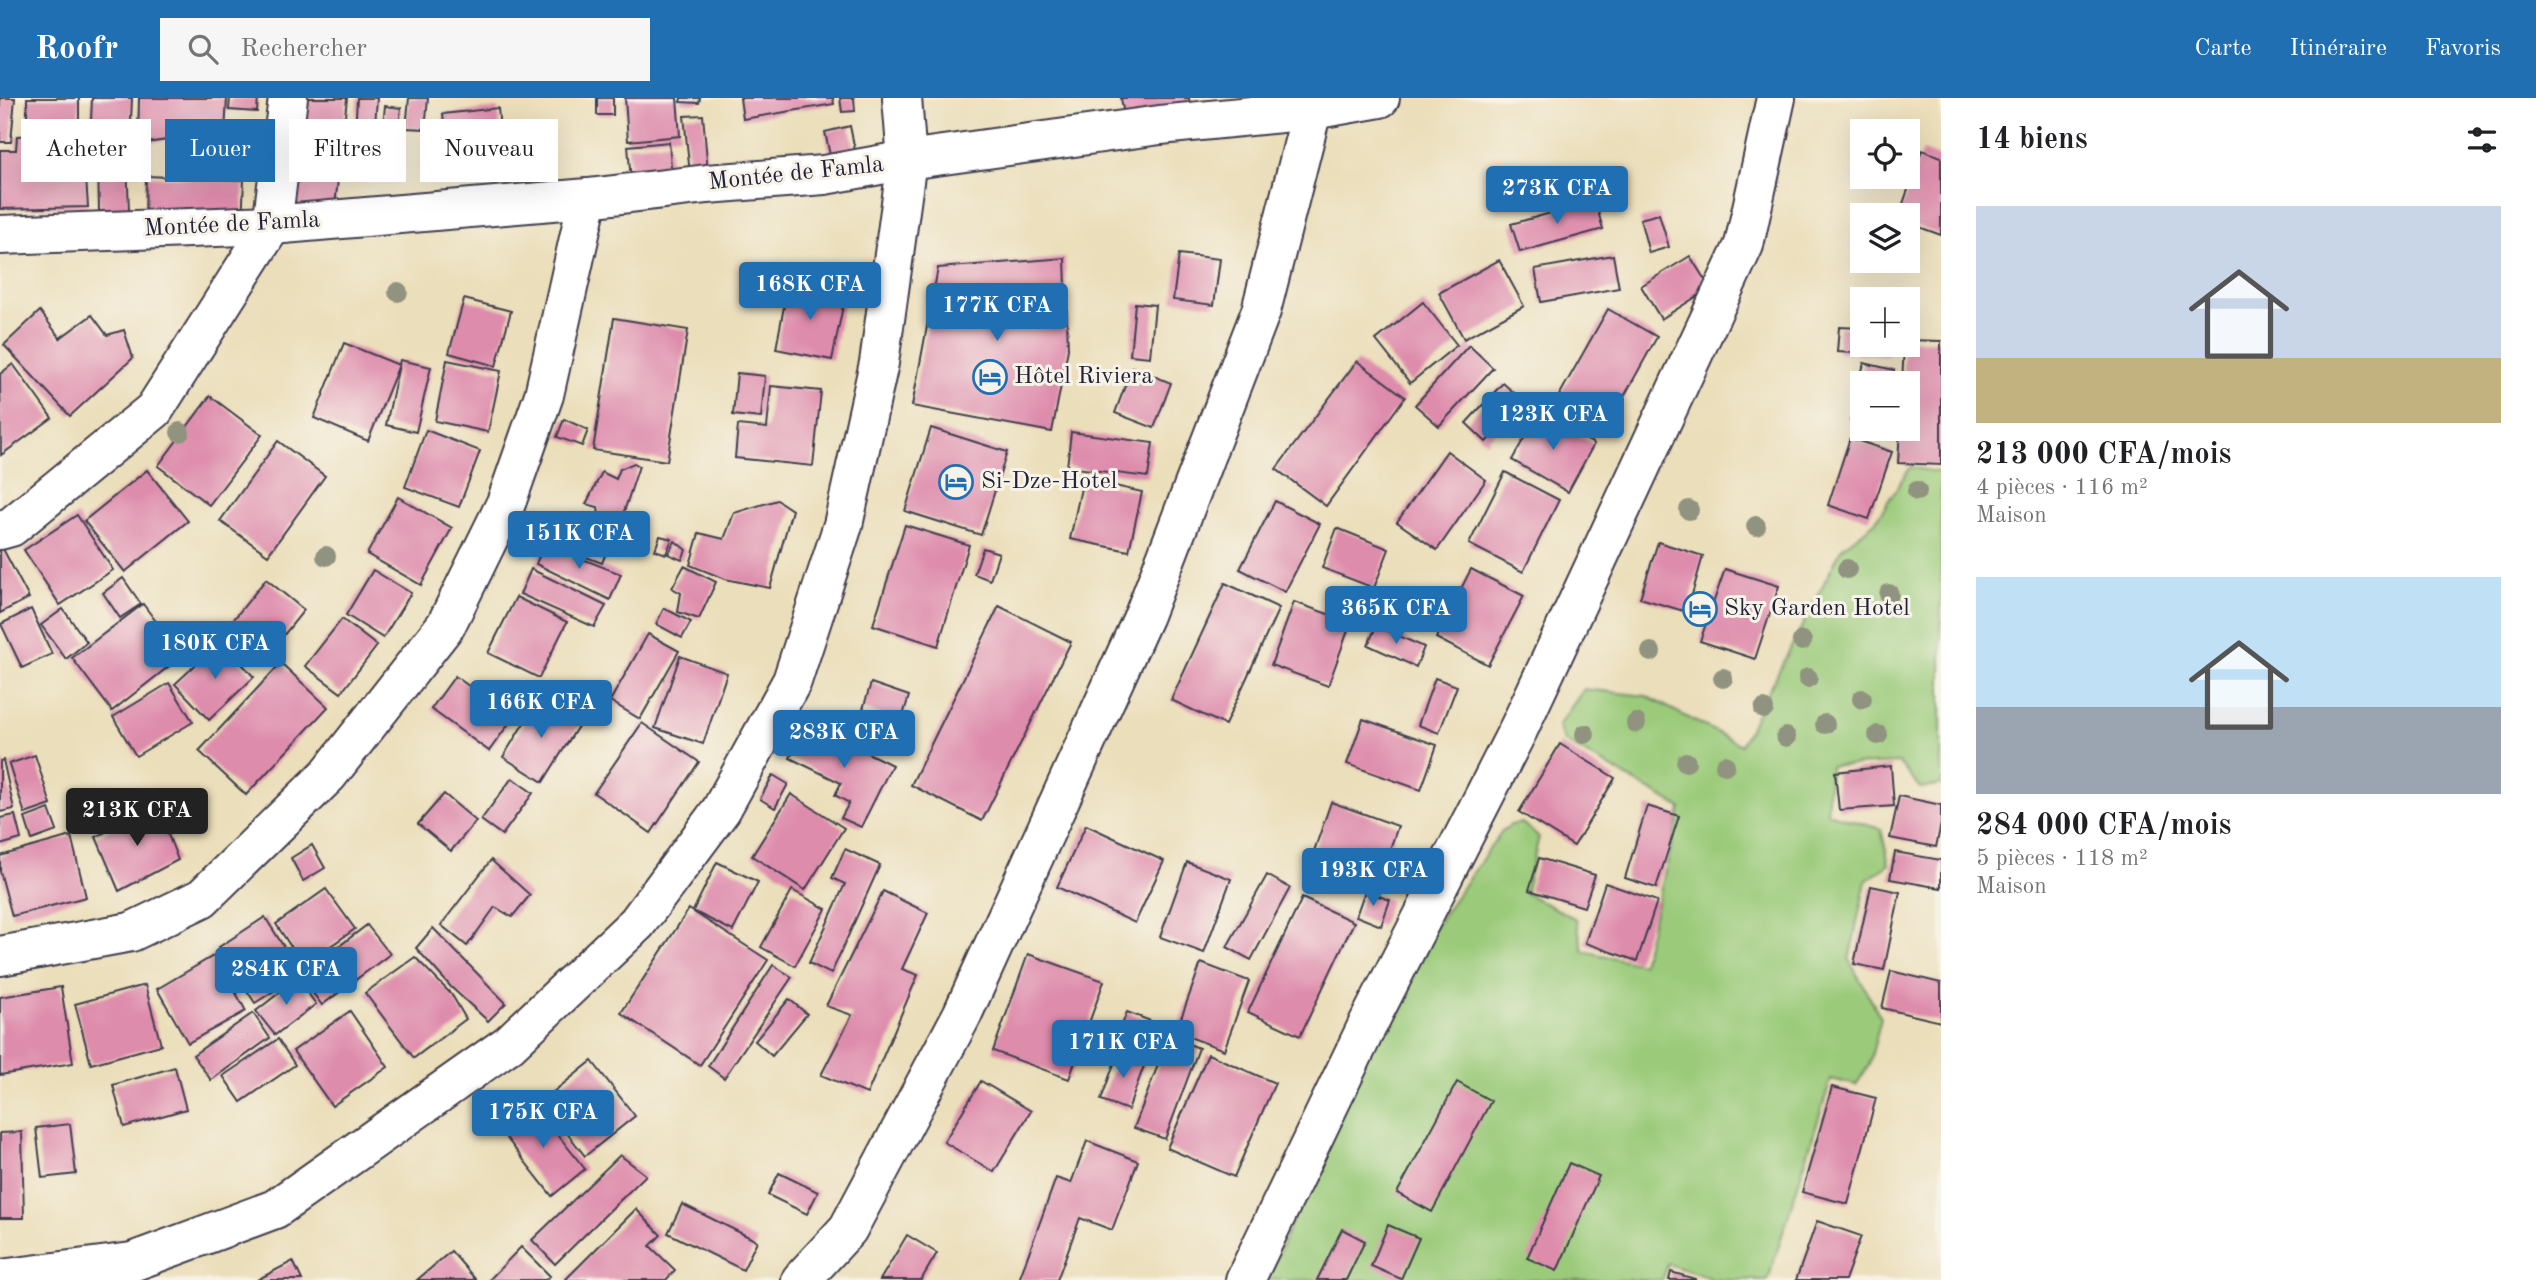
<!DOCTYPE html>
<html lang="fr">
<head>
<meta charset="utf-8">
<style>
  :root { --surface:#fff; --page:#f6f6f6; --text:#202124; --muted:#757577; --accent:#1f6fb2 }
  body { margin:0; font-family:"Old Standard TT",serif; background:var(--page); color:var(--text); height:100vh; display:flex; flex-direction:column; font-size:26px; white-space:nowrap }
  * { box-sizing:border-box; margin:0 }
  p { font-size:23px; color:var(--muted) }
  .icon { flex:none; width:38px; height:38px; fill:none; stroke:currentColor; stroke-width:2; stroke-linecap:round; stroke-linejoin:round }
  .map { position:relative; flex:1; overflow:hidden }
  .details { display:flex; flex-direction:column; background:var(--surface); width:595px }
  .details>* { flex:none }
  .hud { position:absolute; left:21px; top:21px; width:665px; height:63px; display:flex; gap:14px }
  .fabs { position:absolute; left:1850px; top:21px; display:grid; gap:14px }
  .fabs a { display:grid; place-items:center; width:70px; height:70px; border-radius:0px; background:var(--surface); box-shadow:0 7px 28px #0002; font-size:35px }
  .price { position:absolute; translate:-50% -60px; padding:0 16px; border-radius:7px; background:var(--accent); color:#fff; font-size:23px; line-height:46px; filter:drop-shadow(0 2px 4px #0008) }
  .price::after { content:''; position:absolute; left:50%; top:42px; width:21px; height:16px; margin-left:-10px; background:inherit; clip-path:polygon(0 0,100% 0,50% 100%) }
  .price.active { background:#222; color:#fff }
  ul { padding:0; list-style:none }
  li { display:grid; align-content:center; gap:14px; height:371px; padding:0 35px }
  li span { display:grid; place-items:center; height:217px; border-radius:0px; color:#555 }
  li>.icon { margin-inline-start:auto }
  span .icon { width:126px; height:126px; fill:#fffc; stroke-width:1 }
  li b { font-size:30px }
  h2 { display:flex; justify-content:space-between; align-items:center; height:84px; padding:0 35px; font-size:30px }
  .pill { padding:0 24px; border-radius:0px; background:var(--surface); box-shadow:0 7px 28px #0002; font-size:24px; line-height:63px }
  .pill.active { background:var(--accent); color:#fff }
  header { display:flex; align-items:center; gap:42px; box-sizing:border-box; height:98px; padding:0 35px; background:var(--accent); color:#fff }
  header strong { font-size:33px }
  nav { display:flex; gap:38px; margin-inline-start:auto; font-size:24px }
  .search { width:490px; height:63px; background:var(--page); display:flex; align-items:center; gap:18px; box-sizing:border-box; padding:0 24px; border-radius:0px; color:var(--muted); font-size:26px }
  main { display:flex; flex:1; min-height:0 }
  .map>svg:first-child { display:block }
  .green { fill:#9bcb7a; stroke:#5e765a; stroke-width:2 }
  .building { fill:#de8cac }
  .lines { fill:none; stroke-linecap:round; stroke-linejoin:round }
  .minor-casing { stroke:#403e4e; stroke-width:42 }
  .minor { stroke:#fff; stroke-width:38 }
  .tree { fill:#90937f }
  .labels { text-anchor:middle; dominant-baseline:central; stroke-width:6; stroke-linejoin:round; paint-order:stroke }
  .street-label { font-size:24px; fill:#22223b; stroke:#f7f3e8 }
  .poi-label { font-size:24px; fill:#22223b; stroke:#f7f3e8; text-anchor:start }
</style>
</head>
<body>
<header>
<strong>Roofr</strong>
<div class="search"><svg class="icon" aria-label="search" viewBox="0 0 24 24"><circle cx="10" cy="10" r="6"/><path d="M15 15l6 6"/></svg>Rechercher</div>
<nav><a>Carte</a><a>Itinéraire</a><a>Favoris</a></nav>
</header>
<main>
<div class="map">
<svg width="1941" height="1182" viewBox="0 0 1941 1182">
  <rect width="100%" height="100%" fill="#f7f3e8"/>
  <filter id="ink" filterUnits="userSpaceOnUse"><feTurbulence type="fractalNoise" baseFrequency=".0143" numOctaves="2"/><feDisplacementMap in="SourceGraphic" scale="14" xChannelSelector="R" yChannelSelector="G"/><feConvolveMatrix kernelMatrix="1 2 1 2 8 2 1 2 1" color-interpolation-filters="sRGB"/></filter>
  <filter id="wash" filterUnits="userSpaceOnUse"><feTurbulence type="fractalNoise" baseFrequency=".00686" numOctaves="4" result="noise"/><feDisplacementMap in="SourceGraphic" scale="28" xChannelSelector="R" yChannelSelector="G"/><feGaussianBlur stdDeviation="1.57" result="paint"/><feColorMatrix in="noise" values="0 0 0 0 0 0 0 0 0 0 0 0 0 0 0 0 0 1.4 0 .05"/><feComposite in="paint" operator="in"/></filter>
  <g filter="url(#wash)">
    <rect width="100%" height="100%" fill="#ebdeba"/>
    <polygon class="green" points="1910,369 1941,375 1941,687 1920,690 1899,665 1830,668 1827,715 1881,731 1889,766 1866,783 1849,862 1881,920 1869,967 1856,987 1831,981 1768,1182 1716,1182 1668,1166 1662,1182 1267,1182 1352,984 1412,861 1502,733 1511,727 1522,725 1539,739 1525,795 1576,821 1583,853 1642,866 1681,710 1564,643 1558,628 1584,591 1646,598 1741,647 1842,450 1875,424"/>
    <g id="blocks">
      <g class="building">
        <polygon points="0,0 15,0 11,44 0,44"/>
        <rect x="27" y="0" width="52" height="32"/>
        <polygon points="92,0 132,0 130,46 90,45"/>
        <polygon points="139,0 227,0 225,34 138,46"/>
        <polygon points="230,0 258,0 257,14 229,12"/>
        <polygon points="298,0 347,0 332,135 284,131"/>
        <polygon points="357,0 377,0 373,54 354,53"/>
        <polygon points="409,0 428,0 425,31 406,30"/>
        <rect x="597" y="0" width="16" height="17"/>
        <polygon points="625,0 677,0 680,38 628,43"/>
        <polygon points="681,0 700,0 699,5 680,4"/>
        <polygon points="740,0 833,0 834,6 743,21"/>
        <polygon points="840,0 854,0 855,13 842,14"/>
        <polygon points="1121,0 1189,0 1191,17 1126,28"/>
        <polygon points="385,8 401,10 397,47 381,46"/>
        <polygon points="498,10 502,54 448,60 443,16"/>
        <polygon points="703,17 709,85 691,86 684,18"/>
        <polygon points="850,28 856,57 831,62 825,34"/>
        <polygon points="83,35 88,109 0,111 0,52 16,52 17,38"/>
        <polygon points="669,44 672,80 631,83 628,48"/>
        <polygon points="229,46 251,49 250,70 227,69"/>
        <polygon points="1922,52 1941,59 1941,137 1908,125 1908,117 1899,117"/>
        <polygon points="179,58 223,58 222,76 179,77"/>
        <polygon points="98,65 127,65 129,113 99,113"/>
        <polygon points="146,78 244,82 242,125 188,122 187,109 187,124 145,122"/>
        <polygon points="1595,103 1603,131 1520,154 1511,126"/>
        <polygon points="1659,116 1669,149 1649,155 1640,121"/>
        <polygon points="1179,156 1220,161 1214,207 1173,202"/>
        <polygon points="1613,157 1619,190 1541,204 1535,171"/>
        <polygon points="1690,158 1710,190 1661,221 1641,188"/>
        <polygon points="1065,160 1068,251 1052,334 912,308 938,170"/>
        <polygon points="1499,162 1524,208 1464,241 1439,195"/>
        <polygon points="788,187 845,198 832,262 776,251"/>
        <polygon points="464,201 511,213 496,268 449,255"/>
        <polygon points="1423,204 1457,247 1410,285 1376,242"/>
        <polygon points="1135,205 1155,207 1150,259 1130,257"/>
        <polygon points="1608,211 1657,239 1606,331 1556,303"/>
        <polygon points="40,213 60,240 92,217 107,237 124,232 133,260 70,318 4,247"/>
        <polygon points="614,220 688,232 667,363 593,352"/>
        <polygon points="1839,229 1862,230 1862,247 1888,247 1888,257 1837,254"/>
        <polygon points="1908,242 1941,243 1941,367 1898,365 1900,331 1908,331 1908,285 1902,285 1904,247 1908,247"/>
        <polygon points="344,245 399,267 368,343 314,320"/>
        <polygon points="1469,247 1493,270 1439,328 1415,307"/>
        <polygon points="400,262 431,269 416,334 386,327"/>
        <polygon points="447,262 501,273 488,334 435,323"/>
        <polygon points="1357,263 1405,299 1326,408 1276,371"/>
        <polygon points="1864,265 1894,272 1891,285 1862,285 1862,325 1850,322"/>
        <polygon points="13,266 52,320 1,357 0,276"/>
        <polygon points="1132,269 1171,285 1154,330 1115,315"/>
        <polygon points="737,275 765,278 761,320 733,317"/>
        <polygon points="1503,285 1523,303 1486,344 1466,325"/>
        <polygon points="771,288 821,293 813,368 735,360 738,327 767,330"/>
        <polygon points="210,298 262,337 209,407 158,368"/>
        <polygon points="1538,315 1594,346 1568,394 1512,362"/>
        <polygon points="564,321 588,332 582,348 557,339"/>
        <polygon points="931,330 1007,354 981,437 905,413"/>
        <polygon points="426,332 480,353 459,409 405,389"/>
        <polygon points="1071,334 1153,345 1148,379 1067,369"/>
        <polygon points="1850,340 1892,354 1869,421 1828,407"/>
        <polygon points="278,343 325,378 268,457 220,423"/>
        <polygon points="1447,353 1486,382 1437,452 1397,424"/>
        <polygon points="634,365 639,368 616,438 600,427 598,409 586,406 602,374 616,381 620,371"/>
        <polygon points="147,372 188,423 125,474 84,423"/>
        <polygon points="1505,374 1559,402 1523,474 1469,446"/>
        <polygon points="1083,381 1142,394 1129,453 1070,441"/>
        <polygon points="398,399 452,430 421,487 367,456"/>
        <polygon points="777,402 792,412 770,490 725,481 690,467 699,435 724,441 734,415"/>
        <polygon points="1275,403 1320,426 1285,494 1240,471"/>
        <polygon points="77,417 113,472 60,507 24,452"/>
        <polygon points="554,425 611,443 602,465 546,444"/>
        <polygon points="905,427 969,447 938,548 873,527"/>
        <polygon points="1337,430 1389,451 1374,490 1322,470"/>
        <polygon points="660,438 672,441 666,456 655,452"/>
        <polygon points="675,443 686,452 682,462 668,456"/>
        <polygon points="1658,444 1703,458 1687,514 1640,500"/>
        <polygon points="544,446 621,476 610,502 536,466"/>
        <polygon points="2,449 29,500 0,515 0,450"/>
        <polygon points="983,450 999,455 990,482 974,476"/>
        <polygon points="684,468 716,484 699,521 678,514 681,495 672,490"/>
        <polygon points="531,471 606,508 594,529 520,496"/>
        <polygon points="1471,471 1524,498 1488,567 1436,540"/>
        <polygon points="1725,471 1779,488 1755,561 1700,543"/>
        <polygon points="373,472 411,495 383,540 346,517"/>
        <polygon points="123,480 141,506 120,520 103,495"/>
        <polygon points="266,481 304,512 263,563 225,532"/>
        <polygon points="1225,485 1279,510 1225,627 1171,602"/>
        <polygon points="516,499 567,524 539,580 488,555"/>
        <polygon points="1294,504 1351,524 1328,588 1271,567"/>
        <polygon points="143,506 182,558 112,613 72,560"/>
        <polygon points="999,508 1071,544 982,723 911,687"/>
        <polygon points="664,510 691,524 682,540 656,526"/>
        <polygon points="31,511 52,556 22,570 1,526"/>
        <polygon points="63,511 87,544 66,561 41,527"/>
        <polygon points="342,521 377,548 341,595 305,568"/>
        <polygon points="1376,528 1424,549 1416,569 1368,547"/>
        <polygon points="648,536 679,553 640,621 610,603"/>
        <polygon points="221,543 254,579 209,622 175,586"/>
        <polygon points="680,558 727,575 703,646 655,630"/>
        <polygon points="281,565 328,609 246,697 199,653"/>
        <polygon points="455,578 513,620 489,653 431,611"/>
        <polygon points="1435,580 1457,588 1439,635 1418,627"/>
        <polygon points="169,585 193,624 136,658 113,619"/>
        <polygon points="871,585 909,598 901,624 863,611"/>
        <polygon points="540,599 580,625 543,684 503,659"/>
        <polygon points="1363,621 1437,647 1421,692 1347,666"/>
        <polygon points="642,625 699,664 651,735 594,695"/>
        <polygon points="807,625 892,667 861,729 841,720 849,705 835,697 841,685 790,660"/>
        <polygon points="1560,646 1615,680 1574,748 1519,714"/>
        <polygon points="35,657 51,707 25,716 9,666"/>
        <polygon points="3,662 14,711 0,714 0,663"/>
        <polygon points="1891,668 1894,708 1839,712 1835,674"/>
        <polygon points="773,677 788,686 775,710 760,701"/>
        <polygon points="512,680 533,695 502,737 481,722"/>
        <polygon points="444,696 476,723 451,753 418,726"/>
        <polygon points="791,696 844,730 805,792 752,758"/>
        <polygon points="1899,698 1941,707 1941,726 1936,749 1890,740"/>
        <polygon points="1331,704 1398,728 1379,782 1312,759"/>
        <polygon points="156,706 178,762 119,793 96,739"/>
        <polygon points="1647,708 1679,718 1656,790 1625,780"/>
        <polygon points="49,711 57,733 32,742 25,720"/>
        <polygon points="15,717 21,741 0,747 0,720"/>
        <polygon points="1086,727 1164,763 1135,825 1057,789"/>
        <polygon points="71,738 86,799 12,818 0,773 0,758"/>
        <polygon points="312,747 325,770 303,783 291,760"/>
        <polygon points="845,751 880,767 831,876 809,865 845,786 832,780"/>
        <polygon points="1895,754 1941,762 1941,790 1890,781"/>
        <polygon points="1539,760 1595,777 1584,809 1529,792"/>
        <polygon points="491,762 530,797 512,819 495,809 467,848 441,827"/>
        <polygon points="717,764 758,784 733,833 693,813"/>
        <polygon points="1187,764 1231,781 1204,855 1160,839"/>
        <polygon points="1267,777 1290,790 1251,862 1227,849"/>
        <polygon points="1605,785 1657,803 1637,863 1585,845"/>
        <polygon points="1871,788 1900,794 1884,872 1854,866"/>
        <polygon points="326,791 355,831 303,867 276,826"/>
        <polygon points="792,792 826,811 795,868 761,849"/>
        <polygon points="883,793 928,815 902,871 918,877 867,996 821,977 852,917 826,908"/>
        <polygon points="1365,793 1390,802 1381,828 1356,818"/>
        <polygon points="1302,800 1354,824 1300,938 1248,914"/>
        <polygon points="689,811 768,862 700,967 621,915"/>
        <polygon points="265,819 301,876 255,905 219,849"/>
        <polygon points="367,827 390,856 322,907 300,878"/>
        <polygon points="433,830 506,905 488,923 451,889 416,850"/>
        <polygon points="1028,856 1104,883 1069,981 993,953"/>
        <polygon points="215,857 246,913 188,945 157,891"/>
        <polygon points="415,859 452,897 466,921 414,960 365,895"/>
        <polygon points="1201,865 1249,883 1224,952 1176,934"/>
        <polygon points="773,867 792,879 724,980 708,968"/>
        <polygon points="1891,873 1941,885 1941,924 1882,910"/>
        <polygon points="297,881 316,906 275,937 256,913"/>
        <polygon points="145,887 161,947 91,966 75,906"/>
        <polygon points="61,889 73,965 0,977 0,899"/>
        <polygon points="789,901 807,916 772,958 755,943"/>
        <polygon points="350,913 388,969 332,1008 293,953"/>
        <polygon points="1127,914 1164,928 1156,951 1118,937"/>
        <polygon points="253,915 270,940 211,982 193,957"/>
        <polygon points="1169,938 1199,950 1165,1041 1134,1030"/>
        <polygon points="278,941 295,967 241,1004 223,978"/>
        <polygon points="1119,952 1146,962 1128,1012 1101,1002"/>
        <polygon points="1208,956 1275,985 1234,1079 1167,1050"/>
        <polygon points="592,963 635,1018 585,1058 542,1003"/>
        <polygon points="175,969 186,1011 124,1029 113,987"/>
        <polygon points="981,983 1031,1013 994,1074 944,1044"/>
        <polygon points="1457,984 1491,1003 1432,1114 1397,1095"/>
        <polygon points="1832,989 1876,1000 1848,1106 1802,1094"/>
        <polygon points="534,1007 585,1071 552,1098 501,1033"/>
        <polygon points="70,1026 76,1076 42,1080 36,1030"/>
        <polygon points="22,1034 24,1120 0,1120 0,1035"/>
        <polygon points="1087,1043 1138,1063 1112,1132 1080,1120 1057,1182 1019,1182 1056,1080 1071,1085"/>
        <polygon points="620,1057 646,1077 555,1166 532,1142"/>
        <polygon points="1569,1065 1599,1078 1557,1173 1527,1160"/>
        <polygon points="779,1075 818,1094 807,1116 768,1097"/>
        <polygon points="682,1106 757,1143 743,1172 668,1135"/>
        <polygon points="636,1111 661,1137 650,1148 675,1172 666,1182 568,1182 566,1181"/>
        <polygon points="1817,1123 1861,1138 1845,1182 1796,1182"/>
        <polygon points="1388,1127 1419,1140 1401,1181 1371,1168"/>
        <polygon points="1342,1131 1365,1143 1346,1182 1317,1182"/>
        <polygon points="907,1137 937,1155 921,1182 880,1182"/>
        <polygon points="521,1149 550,1178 545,1182 489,1182"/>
        <polygon points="451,1153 476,1182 417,1182"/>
        <polygon points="293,1163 302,1182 257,1182"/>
        <polygon points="1671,1174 1695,1181 1695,1182 1669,1182"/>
      </g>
    </g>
  </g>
  <g filter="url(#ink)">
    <use href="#blocks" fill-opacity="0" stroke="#403e4e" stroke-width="2"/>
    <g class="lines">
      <g class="minor-casing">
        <g id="minor">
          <polyline points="0,137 272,127 588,100 707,86 824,77 907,62 1160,27 1312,12 1380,0"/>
          <polyline points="0,432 11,429 154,312 272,127 288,0"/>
          <polyline points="0,858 131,834 202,800 328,677 446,527 506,405 544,297 588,100"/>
          <polyline points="0,1181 132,1164 275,1111 509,946 637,825 721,712 792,583 843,427 879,265 907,62 902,0"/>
          <polyline points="801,1182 848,1131 962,917 1144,517 1261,213 1312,12"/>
          <polyline points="1245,1182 1368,926 1519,630 1744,147 1776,0"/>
        </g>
      </g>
      <use href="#minor" class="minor"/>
    </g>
    <g class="tree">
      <circle cx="398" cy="194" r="10"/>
      <circle cx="180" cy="334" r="10"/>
      <circle cx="1917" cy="393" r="10"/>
      <circle cx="1689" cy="412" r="10"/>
      <circle cx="1756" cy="428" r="10"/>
      <circle cx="326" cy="458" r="10"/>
      <circle cx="1847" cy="471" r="10"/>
      <circle cx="1889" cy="496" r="10"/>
      <circle cx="1802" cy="543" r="10"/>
      <circle cx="1651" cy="554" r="10"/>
      <circle cx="1723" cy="580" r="10"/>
      <circle cx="1808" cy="580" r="10"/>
      <circle cx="1862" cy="601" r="10"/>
      <circle cx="1764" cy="611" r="10"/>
      <circle cx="1636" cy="625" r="10"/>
      <circle cx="1825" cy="626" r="10"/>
      <circle cx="1585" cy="636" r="10"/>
      <circle cx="1878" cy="637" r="10"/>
      <circle cx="1786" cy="639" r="10"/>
      <circle cx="1686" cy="664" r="10"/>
      <circle cx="1725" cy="667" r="10"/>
    </g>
  </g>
  <defs>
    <g id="hotel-ring" transform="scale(1.75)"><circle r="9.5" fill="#f7f3e8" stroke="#1f6fb2" stroke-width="1.5"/><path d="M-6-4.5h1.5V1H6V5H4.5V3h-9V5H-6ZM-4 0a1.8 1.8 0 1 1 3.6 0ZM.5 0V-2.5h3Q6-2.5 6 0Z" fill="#1f6fb2"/></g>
  </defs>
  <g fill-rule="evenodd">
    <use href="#hotel-ring" x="990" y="279"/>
    <use href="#hotel-ring" x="956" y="384"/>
    <use href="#hotel-ring" x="1700" y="511"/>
  </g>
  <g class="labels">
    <g class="street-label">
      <text transform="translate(796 76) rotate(-6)">Montée de Famla</text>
      <text transform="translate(232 127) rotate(-3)">Montée de Famla</text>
    </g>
    <g class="poi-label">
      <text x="1014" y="279">Hôtel Riviera</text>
      <text x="981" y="384">Si-Dze-Hotel</text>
      <text x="1724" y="511">Sky Garden Hotel</text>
    </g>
  </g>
</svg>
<div class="fabs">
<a><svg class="icon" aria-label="locate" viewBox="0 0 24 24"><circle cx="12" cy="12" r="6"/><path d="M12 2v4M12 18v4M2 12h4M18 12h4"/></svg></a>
<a><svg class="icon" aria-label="layers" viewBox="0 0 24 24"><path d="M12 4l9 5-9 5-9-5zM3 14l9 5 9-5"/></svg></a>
<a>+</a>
<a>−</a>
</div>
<b class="price" style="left:1557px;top:128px">273K CFA</b>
<b class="price" style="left:810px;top:224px">168K CFA</b>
<b class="price" style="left:997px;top:245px">177K CFA</b>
<b class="price" style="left:1553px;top:354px">123K CFA</b>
<b class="price" style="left:579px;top:473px">151K CFA</b>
<b class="price" style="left:1396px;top:548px">365K CFA</b>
<b class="price" style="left:215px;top:583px">180K CFA</b>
<b class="price" style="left:541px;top:642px">166K CFA</b>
<b class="price" style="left:844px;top:672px">283K CFA</b>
<b class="price active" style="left:137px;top:750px">213K CFA</b>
<b class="price" style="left:1373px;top:810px">193K CFA</b>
<b class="price" style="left:286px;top:909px">284K CFA</b>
<b class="price" style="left:1123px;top:982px">171K CFA</b>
<b class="price" style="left:543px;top:1052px">175K CFA</b>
<div class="hud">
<a class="pill">Acheter</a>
<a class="pill active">Louer</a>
<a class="pill">Filtres</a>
<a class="pill">Nouveau</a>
</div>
</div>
<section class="details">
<h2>14 biens<svg class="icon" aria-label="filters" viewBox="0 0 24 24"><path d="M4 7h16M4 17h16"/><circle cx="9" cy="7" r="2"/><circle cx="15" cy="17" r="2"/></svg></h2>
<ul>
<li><span style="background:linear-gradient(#c9d6e8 70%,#c2b280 0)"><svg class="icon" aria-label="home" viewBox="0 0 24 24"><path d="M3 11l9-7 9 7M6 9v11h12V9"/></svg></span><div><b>213 000 CFA/mois</b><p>4 pièces · 116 m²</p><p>Maison</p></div></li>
<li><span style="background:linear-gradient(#bfe0f5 60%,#9aa5b1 0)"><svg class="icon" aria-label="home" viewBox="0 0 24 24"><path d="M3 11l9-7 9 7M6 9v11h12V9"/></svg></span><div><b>284 000 CFA/mois</b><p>5 pièces · 118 m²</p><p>Maison</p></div></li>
</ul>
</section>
</main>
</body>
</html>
